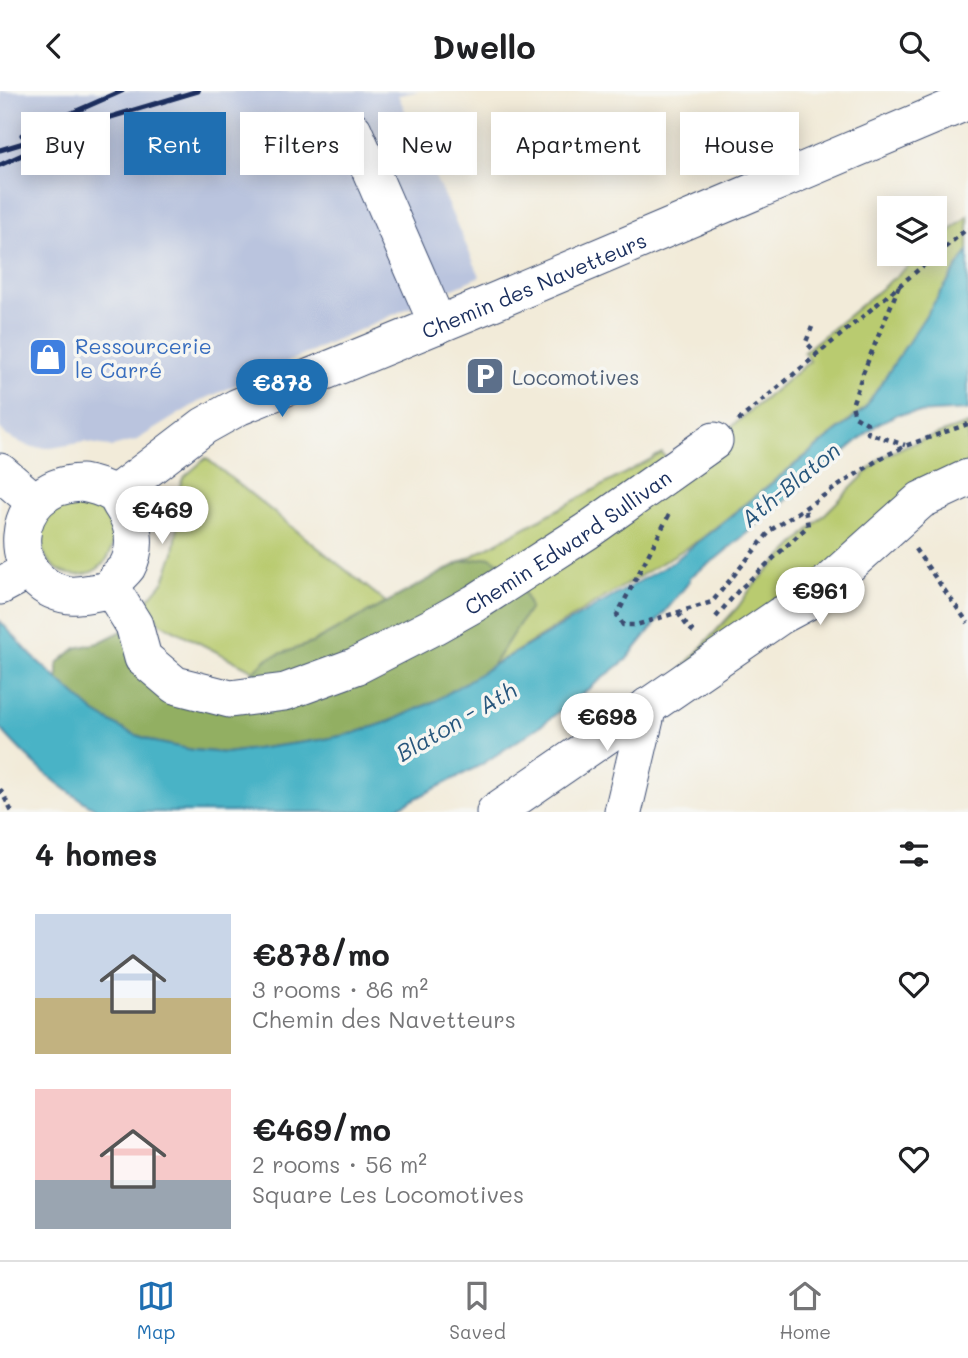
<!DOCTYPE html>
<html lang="en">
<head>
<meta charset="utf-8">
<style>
  :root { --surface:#fff; --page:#f2f2f2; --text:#202124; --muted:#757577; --line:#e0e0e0; --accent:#1f6fb2 }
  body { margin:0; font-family:Mali,sans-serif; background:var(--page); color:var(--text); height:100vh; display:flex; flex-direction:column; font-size:26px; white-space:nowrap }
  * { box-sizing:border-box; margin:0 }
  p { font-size:23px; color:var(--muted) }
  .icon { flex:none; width:38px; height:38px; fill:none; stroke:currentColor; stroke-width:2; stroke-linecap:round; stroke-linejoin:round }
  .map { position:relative; height:721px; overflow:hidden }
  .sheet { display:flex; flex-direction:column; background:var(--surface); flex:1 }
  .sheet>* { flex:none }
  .banner { position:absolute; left:21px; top:21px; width:928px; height:63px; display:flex; gap:14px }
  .buttons { position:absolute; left:877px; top:105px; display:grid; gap:14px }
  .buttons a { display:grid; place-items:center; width:70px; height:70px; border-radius:0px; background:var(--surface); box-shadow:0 4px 18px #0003; font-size:35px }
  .price { position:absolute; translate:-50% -60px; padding:0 16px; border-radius:24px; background:#fff; color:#222; font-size:23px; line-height:46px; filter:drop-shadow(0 2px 4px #0008) }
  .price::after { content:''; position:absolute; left:50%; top:42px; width:21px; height:16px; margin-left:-10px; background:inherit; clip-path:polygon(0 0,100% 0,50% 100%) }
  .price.on { background:var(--accent); color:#fff }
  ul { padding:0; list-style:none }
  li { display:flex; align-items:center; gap:21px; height:175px; padding:0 35px }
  li span { display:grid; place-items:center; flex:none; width:196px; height:140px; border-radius:0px; color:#555 }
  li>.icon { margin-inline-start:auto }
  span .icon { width:84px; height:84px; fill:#fffc; stroke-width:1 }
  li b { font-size:30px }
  h2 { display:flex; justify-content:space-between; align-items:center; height:84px; padding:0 35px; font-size:30px }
  .pill { padding:0 24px; border-radius:0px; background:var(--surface); box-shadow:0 4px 18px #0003; font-size:24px; line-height:63px }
  .pill.on { background:var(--accent); color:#fff }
  header { display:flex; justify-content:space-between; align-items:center; height:91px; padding:0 35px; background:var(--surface); font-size:32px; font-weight:700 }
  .tabs { display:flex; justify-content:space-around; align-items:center; height:98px; border-top:2px solid var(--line); background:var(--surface); font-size:19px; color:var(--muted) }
  .tabs a { display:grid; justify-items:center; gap:4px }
  .tabs .on { color:var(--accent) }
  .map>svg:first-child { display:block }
  .industrial { fill:#bac4de }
  .green { fill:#b9cb6f; stroke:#6a7d66; stroke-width:2 }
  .forest { fill:#92af62; stroke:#566f60; stroke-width:2 }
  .water { fill:#48b3c6; stroke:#327192; stroke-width:2 }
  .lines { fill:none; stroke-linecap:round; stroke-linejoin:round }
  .minor-casing { stroke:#3b4b70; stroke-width:39 }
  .path { stroke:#3b4b70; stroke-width:4.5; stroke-dasharray:5 5; stroke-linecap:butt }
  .minor { stroke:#fff; stroke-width:37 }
  .rail { stroke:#1b2f5e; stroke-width:5 }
  .labels { text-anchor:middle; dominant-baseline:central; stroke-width:7; stroke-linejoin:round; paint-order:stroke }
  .street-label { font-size:21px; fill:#1b2f5e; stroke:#f6f6f2 }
  .shop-label { font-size:21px; fill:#366cbe; stroke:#f6f6f2; text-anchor:start }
  .service-label { font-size:21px; fill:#4e5e75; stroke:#f6f6f2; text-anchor:start }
  .water-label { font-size:23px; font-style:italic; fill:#28577d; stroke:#f6f6f2 }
</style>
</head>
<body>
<header><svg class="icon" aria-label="back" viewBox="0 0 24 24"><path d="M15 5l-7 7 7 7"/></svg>Dwello<svg class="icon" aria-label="search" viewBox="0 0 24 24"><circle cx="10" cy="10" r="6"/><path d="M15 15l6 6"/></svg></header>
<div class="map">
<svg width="968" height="721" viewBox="0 0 968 721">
  <rect width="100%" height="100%" fill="#f6f6f2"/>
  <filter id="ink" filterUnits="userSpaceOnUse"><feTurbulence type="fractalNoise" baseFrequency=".0143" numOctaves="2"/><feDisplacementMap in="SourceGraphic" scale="14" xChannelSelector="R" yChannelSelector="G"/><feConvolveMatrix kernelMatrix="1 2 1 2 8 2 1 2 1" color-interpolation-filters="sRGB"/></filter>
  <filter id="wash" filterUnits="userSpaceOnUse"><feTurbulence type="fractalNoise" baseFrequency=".00686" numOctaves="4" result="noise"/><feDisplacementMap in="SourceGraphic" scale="28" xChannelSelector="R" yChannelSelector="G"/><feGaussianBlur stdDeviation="1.57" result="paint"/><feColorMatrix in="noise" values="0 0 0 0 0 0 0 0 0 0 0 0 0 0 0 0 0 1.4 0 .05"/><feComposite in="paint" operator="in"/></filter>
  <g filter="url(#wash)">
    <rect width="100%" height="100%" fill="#f2ebd9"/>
    <polygon class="industrial" points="0,0 419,0 398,4 480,185 200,310 135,350 112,356 85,351 51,357 30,356 7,345 0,337"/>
    <g class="green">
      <polygon points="968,125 968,160 865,317 701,448 492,575 530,516 461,471 662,362 675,379 714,350 810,270 804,261 923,163 934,163 935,153"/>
      <polygon points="968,333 968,387 673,589 705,552 738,516 752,496 881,367 905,355"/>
      <polygon points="206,367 387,512 312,552 268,567 254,580 160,532 146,511 164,490 174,461 178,432 176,405 183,387"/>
      <circle cx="77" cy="448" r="36"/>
    </g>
    <path class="forest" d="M490,466C520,484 518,485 530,517L492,575L465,592L435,610L391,630L355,642L320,649L226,662L193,659L155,651L126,640L94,621L58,590V572L76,557L98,552L134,534L175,594L242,592L268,567L312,552L461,471Z"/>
    <path class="water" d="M968,160V319L898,323L879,332L717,467L690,486V490L626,569L543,633L481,674L401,715L384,721H101C60,698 31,672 0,637V530L32,565L94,621L126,640L155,651L193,659L226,662L320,649L355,642L391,630L435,610L492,575L673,471L861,321L865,317Z"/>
  </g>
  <g filter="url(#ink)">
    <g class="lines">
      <g class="minor-casing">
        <g id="minor">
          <polyline points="353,39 438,234"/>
          <polyline points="0,381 35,411"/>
          <path d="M82,392C93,394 103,397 112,402C117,405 119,410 122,415C134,433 138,456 127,476C124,480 119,484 116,488C116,489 111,496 111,497C104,501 76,505 69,504C3,494 5,394 82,392Z"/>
          <path id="s1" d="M115,403L204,335L238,316L498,209L968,10"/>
          <polyline points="0,495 30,479"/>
          <path id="s2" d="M111,497L134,534L143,567L175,594L230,608L285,601L356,575L434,535L475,512L587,440L714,350"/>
          <polyline points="495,721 780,525 808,510 921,409 968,387"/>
          <polyline points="623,721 648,615"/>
        </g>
      </g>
      <g class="path">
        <polyline points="899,195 863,282 852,314 855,325 867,332 868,342 905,354"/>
        <polyline points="812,236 806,251 818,264"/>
        <polyline points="738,330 968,137"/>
        <polyline points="669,424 617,524 623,534 636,534 712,511 771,439 881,367 905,355 968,333"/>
        <polyline points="915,458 968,532"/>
        <polyline points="678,522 688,536 696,543"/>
        <polyline points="716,526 738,500 808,435 805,418"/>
        <polyline points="0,698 12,721"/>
      </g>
      <use href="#minor" class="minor"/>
      <g class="rail">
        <polyline points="22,44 122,0"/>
        <polyline points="0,59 198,0"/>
        <polyline points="0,74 44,54"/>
      </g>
    </g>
  </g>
  <defs>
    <g id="shop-square" transform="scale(2.0125)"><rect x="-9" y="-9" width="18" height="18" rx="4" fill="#3f7fe0" stroke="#f6f6f2"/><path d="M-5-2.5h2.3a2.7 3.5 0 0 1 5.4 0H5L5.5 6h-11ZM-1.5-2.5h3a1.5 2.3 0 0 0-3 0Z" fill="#fff"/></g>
    <g id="parking-square" transform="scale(2.0125)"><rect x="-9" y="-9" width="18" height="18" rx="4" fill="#5c6f8a" stroke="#f6f6f2"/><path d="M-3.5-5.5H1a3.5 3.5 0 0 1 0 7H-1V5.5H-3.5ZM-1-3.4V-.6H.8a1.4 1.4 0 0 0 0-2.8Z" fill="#fff"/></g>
  </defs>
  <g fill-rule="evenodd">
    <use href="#shop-square" x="48" y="266"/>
    <use href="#parking-square" x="485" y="285"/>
  </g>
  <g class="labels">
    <g class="street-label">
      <text stroke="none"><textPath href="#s1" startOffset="471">Chemin des Navetteurs</textPath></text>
      <text stroke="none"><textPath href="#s2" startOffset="553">Chemin Edward Sullivan</textPath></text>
    </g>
    <g class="shop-label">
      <text x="75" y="254">Ressourcerie<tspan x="75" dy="24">le Carré</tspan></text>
    </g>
    <g class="service-label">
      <text x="512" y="285">Locomotives</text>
    </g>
    <g class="water-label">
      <text transform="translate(790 393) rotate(-39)">Ath-Blaton</text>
      <text transform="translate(456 630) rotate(-30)">Blaton - Ath</text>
    </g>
  </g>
</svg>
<div class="buttons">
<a><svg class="icon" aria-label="layers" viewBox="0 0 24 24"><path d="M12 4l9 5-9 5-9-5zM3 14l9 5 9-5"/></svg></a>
</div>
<b class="price on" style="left:282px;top:328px">€878</b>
<b class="price" style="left:162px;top:455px">€469</b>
<b class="price" style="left:820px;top:536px">€961</b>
<b class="price" style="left:607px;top:662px">€698</b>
<div class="banner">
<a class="pill">Buy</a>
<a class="pill on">Rent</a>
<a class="pill">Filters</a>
<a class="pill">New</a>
<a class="pill">Apartment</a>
<a class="pill">House</a>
</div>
</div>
<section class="sheet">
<h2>4 homes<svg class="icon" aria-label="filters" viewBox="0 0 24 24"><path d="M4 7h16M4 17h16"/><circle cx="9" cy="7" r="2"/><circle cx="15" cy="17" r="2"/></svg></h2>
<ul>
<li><span style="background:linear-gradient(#c9d6e8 60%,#c2b280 0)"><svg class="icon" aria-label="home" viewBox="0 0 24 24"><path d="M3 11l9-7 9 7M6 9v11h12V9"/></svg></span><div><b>€878/mo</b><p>3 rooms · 86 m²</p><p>Chemin des Navetteurs</p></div><svg class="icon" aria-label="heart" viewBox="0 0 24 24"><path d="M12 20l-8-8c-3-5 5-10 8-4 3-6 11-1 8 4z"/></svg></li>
<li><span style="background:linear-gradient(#f6c9c9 65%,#9aa5b1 0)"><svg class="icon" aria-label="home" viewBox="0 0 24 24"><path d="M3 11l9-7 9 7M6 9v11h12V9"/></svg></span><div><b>€469/mo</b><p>2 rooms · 56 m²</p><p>Square Les Locomotives</p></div><svg class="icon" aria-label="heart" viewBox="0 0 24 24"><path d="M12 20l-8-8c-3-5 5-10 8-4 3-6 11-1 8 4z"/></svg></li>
</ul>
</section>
<nav class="tabs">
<a class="on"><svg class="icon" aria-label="map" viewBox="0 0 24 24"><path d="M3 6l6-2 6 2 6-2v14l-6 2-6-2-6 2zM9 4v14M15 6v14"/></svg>Map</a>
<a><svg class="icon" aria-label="saved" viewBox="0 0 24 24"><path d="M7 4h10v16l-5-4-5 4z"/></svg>Saved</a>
<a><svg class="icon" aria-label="home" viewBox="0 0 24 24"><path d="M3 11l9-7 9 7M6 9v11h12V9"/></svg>Home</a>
</nav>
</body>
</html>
